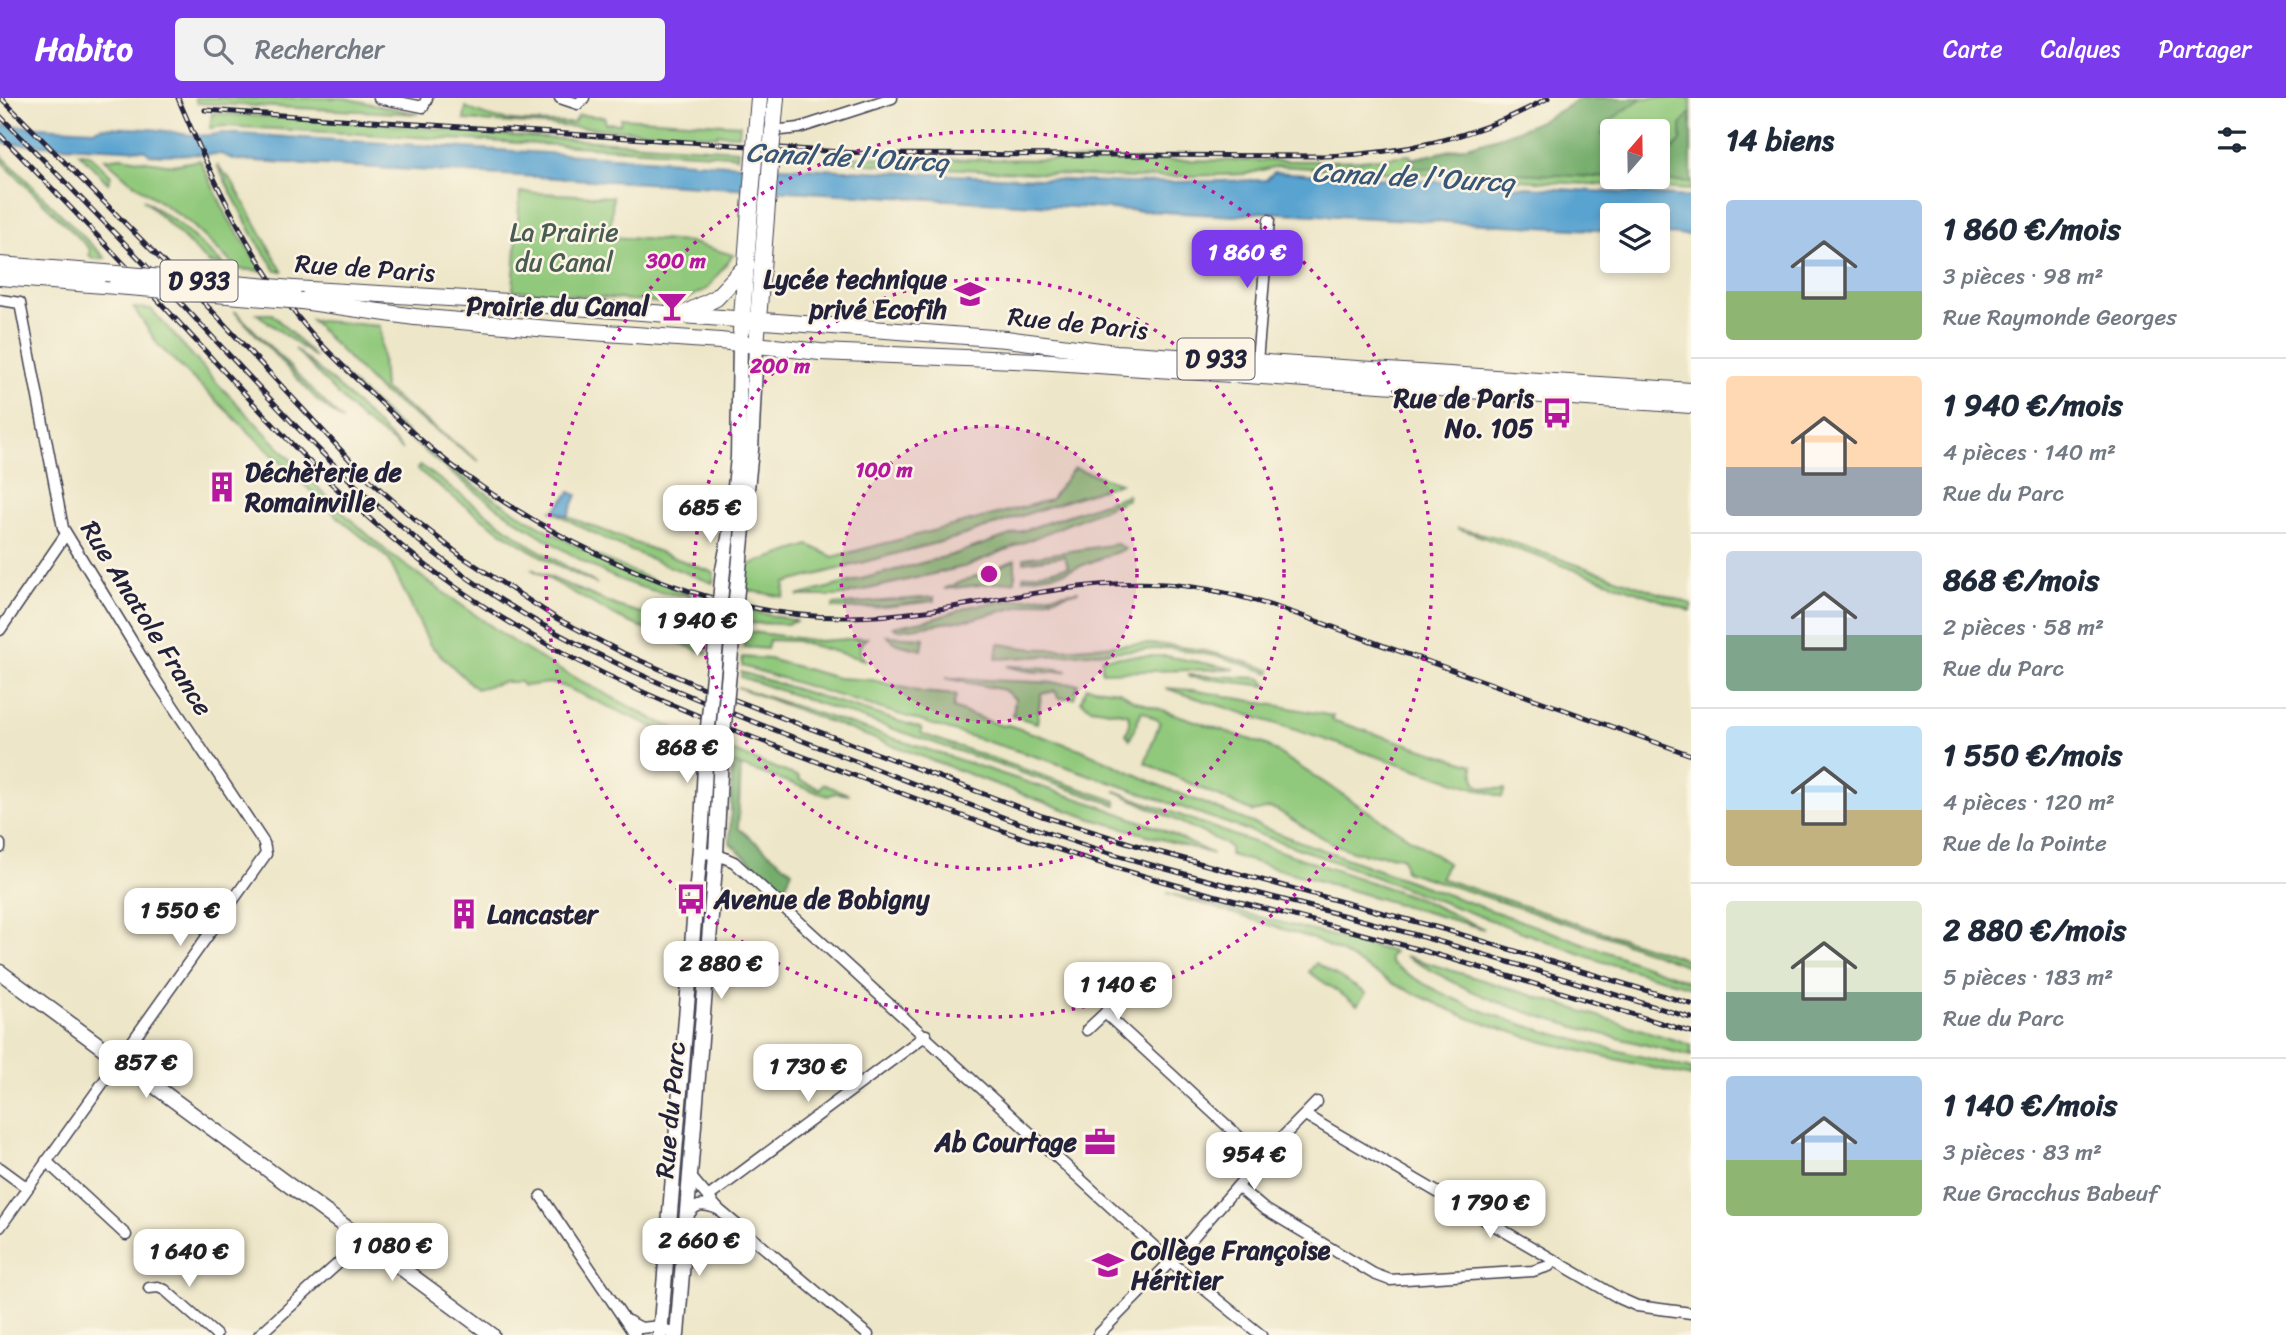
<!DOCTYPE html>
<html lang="fr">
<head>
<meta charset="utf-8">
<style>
  :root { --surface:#fff; --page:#f2f2f3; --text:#1f2937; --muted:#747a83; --line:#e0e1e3; --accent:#7c3aed }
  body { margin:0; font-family:Sriracha,sans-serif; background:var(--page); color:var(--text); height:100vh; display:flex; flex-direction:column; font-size:26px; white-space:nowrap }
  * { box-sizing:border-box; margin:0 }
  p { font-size:23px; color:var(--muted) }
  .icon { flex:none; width:38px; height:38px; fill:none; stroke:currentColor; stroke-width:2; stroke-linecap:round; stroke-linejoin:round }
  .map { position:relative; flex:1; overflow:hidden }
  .details { display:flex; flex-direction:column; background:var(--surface); width:595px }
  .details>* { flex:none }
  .needle { width:46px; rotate:20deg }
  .fabs { position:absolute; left:1600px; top:21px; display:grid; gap:14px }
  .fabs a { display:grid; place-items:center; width:70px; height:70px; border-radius:7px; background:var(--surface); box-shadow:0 4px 10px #0003; font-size:35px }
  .price { position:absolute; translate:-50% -60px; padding:0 16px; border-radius:14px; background:#fff; color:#222; font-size:23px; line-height:46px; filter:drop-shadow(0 2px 4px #0008) }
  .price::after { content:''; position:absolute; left:50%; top:42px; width:21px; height:16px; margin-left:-10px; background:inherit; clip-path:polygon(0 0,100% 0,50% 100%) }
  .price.active { background:var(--accent); color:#fff }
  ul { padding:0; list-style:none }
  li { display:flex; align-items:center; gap:21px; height:175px; padding:0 35px }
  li+li { border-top:2px solid var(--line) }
  li span { display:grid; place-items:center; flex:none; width:196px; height:140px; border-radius:7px; color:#555 }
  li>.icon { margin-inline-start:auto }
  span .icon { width:84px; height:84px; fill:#fffc; stroke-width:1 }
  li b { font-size:30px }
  h2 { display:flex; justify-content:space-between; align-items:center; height:84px; padding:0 35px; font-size:30px }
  header { display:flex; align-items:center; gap:42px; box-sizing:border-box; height:98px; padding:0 35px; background:var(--accent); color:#fff }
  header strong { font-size:33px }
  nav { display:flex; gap:38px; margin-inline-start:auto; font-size:24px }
  .search { width:490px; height:63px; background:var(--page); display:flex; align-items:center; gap:18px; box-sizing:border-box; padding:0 24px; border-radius:7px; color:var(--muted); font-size:26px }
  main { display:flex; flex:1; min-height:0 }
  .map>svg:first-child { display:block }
  .green { fill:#91c97c; stroke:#5a765c; stroke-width:2; fill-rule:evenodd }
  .forest { fill:#74ad6c; stroke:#4b6854; stroke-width:2 }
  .water { fill:#58a3d0; stroke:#3d6286; stroke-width:2 }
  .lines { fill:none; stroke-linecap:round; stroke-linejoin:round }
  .minor-casing { stroke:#403f50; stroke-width:13 }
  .secondary-casing { stroke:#403f50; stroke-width:17 }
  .primary-casing { stroke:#403f50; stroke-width:18 }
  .minor { stroke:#fff; stroke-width:10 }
  .secondary { stroke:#fff; stroke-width:14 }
  .primary { stroke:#fff; stroke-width:16 }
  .rail-casing { stroke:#22223b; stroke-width:5 }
  .rail { stroke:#fcf5e5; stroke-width:2.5; stroke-dasharray:8; stroke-linecap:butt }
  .secondary-bridge-casing { stroke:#403f50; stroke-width:17; stroke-linecap:butt }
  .primary-bridge-casing { stroke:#403f50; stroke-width:18; stroke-linecap:butt }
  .secondary-bridge { stroke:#fff; stroke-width:14 }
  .primary-bridge { stroke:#fff; stroke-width:16 }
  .ring { fill:none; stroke:#b5179e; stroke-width:3.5; stroke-dasharray:3.5 7 }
  .labels { text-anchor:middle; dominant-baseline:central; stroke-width:5; stroke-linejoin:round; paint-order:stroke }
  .shield { fill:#fcf5e5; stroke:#63616e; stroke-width:2 }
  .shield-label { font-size:24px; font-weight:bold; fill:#22223b }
  .park-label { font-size:26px; fill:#495c52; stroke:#fcf5e5 }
  .street-label { font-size:26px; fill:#22223b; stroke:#fcf5e5 }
  .poi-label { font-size:26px; font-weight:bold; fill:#22223b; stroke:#fcf5e5; text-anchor:end }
  .water-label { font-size:28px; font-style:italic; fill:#385677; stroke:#fcf5e5 }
  .centre { fill:#b5179e; stroke:#fcf5e5; stroke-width:3.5 }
  .ring-label { font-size:21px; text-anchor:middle; font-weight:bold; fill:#b5179e; stroke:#fcf5e5; stroke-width:5; stroke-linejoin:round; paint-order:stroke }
</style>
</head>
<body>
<header>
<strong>Habito</strong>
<div class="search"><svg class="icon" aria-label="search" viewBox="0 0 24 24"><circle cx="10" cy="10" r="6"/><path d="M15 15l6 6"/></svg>Rechercher</div>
<nav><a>Carte</a><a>Calques</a><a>Partager</a></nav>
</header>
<main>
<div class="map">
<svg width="1691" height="1237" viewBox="0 0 1691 1237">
  <rect width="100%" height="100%" fill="#fcf5e5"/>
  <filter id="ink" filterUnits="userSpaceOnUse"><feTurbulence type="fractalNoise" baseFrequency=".0143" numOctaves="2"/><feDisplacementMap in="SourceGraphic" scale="14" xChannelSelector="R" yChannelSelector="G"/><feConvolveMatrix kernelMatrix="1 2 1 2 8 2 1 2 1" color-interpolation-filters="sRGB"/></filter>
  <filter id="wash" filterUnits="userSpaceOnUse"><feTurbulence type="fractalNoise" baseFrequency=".00686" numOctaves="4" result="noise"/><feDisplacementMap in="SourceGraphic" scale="28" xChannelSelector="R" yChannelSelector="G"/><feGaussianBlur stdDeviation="1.57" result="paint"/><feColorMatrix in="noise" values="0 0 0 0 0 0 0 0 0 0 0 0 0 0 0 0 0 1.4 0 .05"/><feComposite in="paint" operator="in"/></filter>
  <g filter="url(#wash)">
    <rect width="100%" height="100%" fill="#ede6c8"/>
    <g class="green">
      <polygon points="195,0 344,0 419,16 197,5"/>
      <path d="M1580,0H1691V92L1278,68L1246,76L1131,80L867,66L853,63L846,58L903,61L1327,63L1361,62L1410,57L1412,61C1469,49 1532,34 1580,0ZM1612,33H1657V79H1612Z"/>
      <path d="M466,9C498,27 537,24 573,25L579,17L605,19V25L620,26L621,20L740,27L739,37L717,36V38L464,22Z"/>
      <polygon points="212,15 379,25 514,38 738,52 737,59 731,57 224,28 210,30"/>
      <polygon points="79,55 89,56 111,78 108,85"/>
      <polygon points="0,56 105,160 94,161 89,157 90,151 0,62"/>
      <polygon points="121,59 172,67 200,62 228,120 263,173 238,171 190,125 129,82 105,61"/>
      <polygon points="217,67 232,83 282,173 276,173 253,137"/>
      <polygon points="520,94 613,99 610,139 689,144 733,157 707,191 676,206 513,192"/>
      <polygon points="143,101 180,127 224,167 209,165"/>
      <polygon points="134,210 151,211 217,285 341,413 391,457 512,543 560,572 653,621 701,642 699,653 687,644 563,588 550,585 524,588 520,584 504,584 476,591 430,547 388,460 340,421 159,248"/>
      <polygon points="234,213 237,215 343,323 318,303"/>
      <polygon points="257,216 272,216 316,260"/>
      <polygon points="311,222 380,228 384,291 479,363 379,292"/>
      <polygon points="295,251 339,289 403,352 360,320"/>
      <path d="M331,267C364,293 393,325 426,351C506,416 595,462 692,497C642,498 595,472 554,446C469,395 401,336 331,267Z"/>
      <path d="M420,367L530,447L597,486C530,458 474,416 417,371Z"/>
      <polygon points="1074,370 1120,385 955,440 785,485 784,499 746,492 748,467 809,447 833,459 1050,402"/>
      <polygon points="1127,397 1128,401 967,468 839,498 797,498 952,457"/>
      <path d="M550,412L714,475L713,485C657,465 602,442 550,412Z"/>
      <polygon points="1457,430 1500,440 1691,506 1691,513"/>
      <polygon points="1117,446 1125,451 1065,474 1023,481 1023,478 1068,469 1065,458 1024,464 1024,460"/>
      <polygon points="1015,462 1015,483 944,491"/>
      <polygon points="531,471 617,508 668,523 710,529 707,556 621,521"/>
      <polygon points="1079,493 972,521 897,532 893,529 933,521 971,508"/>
      <path d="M934,499V503C900,507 868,512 833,510V507Z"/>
      <polygon points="704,500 712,503 710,518 666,508 704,511"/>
      <polygon points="746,512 797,523 787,526 746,525"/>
      <polygon points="745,533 819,543 867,540 860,547 860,556 865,562 796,543 769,542 767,551 744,549"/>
      <polygon points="887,538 924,540 922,552 897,546"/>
      <path d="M998,545C1046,558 1095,546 1144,546C1188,546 1230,558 1271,572L1270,575L1221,559L1170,550L996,561Z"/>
      <polygon points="1135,558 1166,558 1235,571 1102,574 1102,560"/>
      <polygon points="742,559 769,561 838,580 872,582 922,594 956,597 953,610 1002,628 1008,627 1080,651 1161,688 1287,739 1691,884 1691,889 1597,862 1303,752 1050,663 742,568"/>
      <path d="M1007,568L1052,570L1068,573C1047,575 1028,575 1007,568Z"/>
      <polygon points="741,574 921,630 922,636 1116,703 1116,707 741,579"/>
      <polygon points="1189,577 1260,580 1268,588 1189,579"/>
      <polygon points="945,580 1078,586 1074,600 1059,600 1055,593 1041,596 1037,625 1013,618 1015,601 1004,592"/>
      <polygon points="737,589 1097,707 1161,731 1213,756 1092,721 1035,701"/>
      <path d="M1086,589L1119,593L1133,602L1266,647L1448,765L1440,780L1691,863V869L1612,840L1405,773L1403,760C1388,754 1374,759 1360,755C1330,748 1303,728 1277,712L1270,710L1253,714L1145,665L1160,624L1142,613L1130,641L1126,636L1130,626L1128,616L1091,610L1081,603Z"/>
      <path d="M1165,590L1193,592L1333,618L1332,622L1473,667C1473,695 1484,690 1505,691L1502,699Z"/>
      <polygon points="734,654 799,679 799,682 820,691 823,686 850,697 835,695 828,698 732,665"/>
      <polygon points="1115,693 1230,736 1420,801 1484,831 1230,757 1230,750 1226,746"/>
      <path d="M1167,795L1394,854L1390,858V864C1471,924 1594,945 1691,971V979L1540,943L1468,920L1396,887L1338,853L1308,839Z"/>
      <path d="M1405,858L1691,947V958C1627,942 1563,928 1501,905C1467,893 1436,875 1405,858Z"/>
      <polygon points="1316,865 1366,895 1357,907 1309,874"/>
    </g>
    <g class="forest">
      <path d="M1580,0H1642L1605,26L1602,37L1612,40V79H1657V55H1669L1681,43V27L1691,14V84L1415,70L1411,61C1469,49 1532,34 1580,0Z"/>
      <polygon points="732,665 741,668 738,730 792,773 785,789 781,791 730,745"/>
    </g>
    <g class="water">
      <path d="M0,27L94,32L102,29C121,30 141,30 159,32C181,35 199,41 221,35L759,68L1131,85L1266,82L1274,74L1691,99V137L1657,136V117H1612V133L1261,114L1235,118L235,62L221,56L150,57L144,52L0,45Z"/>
      <polygon points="570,394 577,397 568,418 554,413"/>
    </g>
  </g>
  <g filter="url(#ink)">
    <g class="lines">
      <g class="minor-casing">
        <g id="minor">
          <polyline points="379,0 423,9 427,0"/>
          <polyline points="560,0 578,6 584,0"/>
          <polyline points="773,33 799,30 892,0"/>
          <polyline points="0,202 20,205 63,430 155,581 264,745 266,756 0,1129"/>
          <polyline points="1257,264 1269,122"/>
          <polyline points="0,532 66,436"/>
          <polyline points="0,746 0,750"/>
          <polyline points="700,755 716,756 734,764 1171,1164 1261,1237"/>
          <polyline points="1105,915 1262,1060"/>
          <polyline points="1087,932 1105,915 1121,892"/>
          <polyline points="1305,1017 1619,1200 1637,1208 1691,1215"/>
          <polyline points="46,1063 126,1137"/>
          <polyline points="0,1070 26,1089"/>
          <polyline points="690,1078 718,1111 868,1237"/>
          <polyline points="1238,1089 1263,1110 1374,1176 1390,1182 1533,1173 1549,1168 1554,1162"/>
          <polyline points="541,1098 635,1237"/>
          <polyline points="708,1099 926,937"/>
          <path d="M686,1121C695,1105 701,1105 718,1111"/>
          <polyline points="149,1190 158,1189 165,1192 216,1237"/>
          <polyline points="628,1223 641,1230 661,1228 673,1237"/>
          <polyline points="259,1237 364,1142"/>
          <polyline points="1098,1237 1181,1153 1262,1060 1317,1004"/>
        </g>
      </g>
      <g class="secondary-casing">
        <g id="secondary">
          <polyline points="743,430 751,352 756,248"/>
          <polyline points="723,472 731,429 738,359 740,246"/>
          <polyline points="0,874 492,1237"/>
          <polyline points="660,1237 702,725 706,650"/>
          <polyline points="677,1237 716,756 721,657"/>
        </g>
      </g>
      <g class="primary-casing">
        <g id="primary">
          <polyline points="757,24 759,0"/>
          <polyline points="773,33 776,0"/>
          <polyline points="0,167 105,175"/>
          <polyline points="0,179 116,188"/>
          <polyline points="293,191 466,201 1006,241 1116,255 1691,293"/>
          <polyline points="302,203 415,219 549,231 720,243 820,254 1038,263 1691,307"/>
          <polyline points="684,216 716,200 747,167"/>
          <polyline points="741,233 751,98"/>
          <polyline points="756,248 771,55"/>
        </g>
      </g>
      <use href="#minor" class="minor"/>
      <use href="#secondary" class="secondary"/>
      <use href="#primary" class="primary"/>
      <g class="rail-casing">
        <g id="rail">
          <polyline points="1,0 215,216 363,376 414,421 461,458 556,520 623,555 701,589 1042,718 1155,753 1446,832 1691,906"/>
          <path d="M178,0C210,76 246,152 297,218C319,246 345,270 371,295C396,320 422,344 450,366C558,448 712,522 850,519C962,518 1073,474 1186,488C1256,497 1323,526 1390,550C1490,585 1591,621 1691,657"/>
          <path d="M205,12L872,56L1325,58C1405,56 1478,39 1548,0"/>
          <path d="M0,18C65,84 130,149 192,217C275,306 355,398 454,470C564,551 689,599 816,648C908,683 999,720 1093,750C1194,781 1297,804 1398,832C1496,859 1594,890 1691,920"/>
          <path d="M0,37C67,105 132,174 197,244C277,332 356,419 454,488C580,577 710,624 853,677C933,707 1013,738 1094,763C1185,792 1278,813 1370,838C1478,867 1584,902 1691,934"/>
        </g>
      </g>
      <use href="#rail" class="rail"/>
      <g class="secondary-bridge-casing">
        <g id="secondary-bridge">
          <polyline points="706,650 723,472"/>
          <polyline points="721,657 743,430"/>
        </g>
      </g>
      <g class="primary-bridge-casing">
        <g id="primary-bridge">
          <polyline points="771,55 773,33"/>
          <polyline points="751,98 757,24"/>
          <polyline points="105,175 293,191"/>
          <polyline points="116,188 302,203"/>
        </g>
      </g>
      <use href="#secondary-bridge" class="secondary-bridge"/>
      <use href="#primary-bridge" class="primary-bridge"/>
    </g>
  </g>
  <circle cx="989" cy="476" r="148" fill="#b5179e" fill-opacity=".12"/>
  <g class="ring">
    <circle cx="989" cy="476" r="148"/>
    <circle cx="989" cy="476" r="295"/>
    <circle cx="989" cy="476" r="443"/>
  </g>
  <defs>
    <g id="school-bare" transform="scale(2.415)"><path d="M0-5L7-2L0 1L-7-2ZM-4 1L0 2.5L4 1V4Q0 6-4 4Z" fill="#b5179e" stroke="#fcf5e5" stroke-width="2.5" paint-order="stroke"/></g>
    <g id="bar-bare" transform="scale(2.415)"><path d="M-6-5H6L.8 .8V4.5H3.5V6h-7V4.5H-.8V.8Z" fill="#b5179e" stroke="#fcf5e5" stroke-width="2.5" paint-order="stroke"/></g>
    <g id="bus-bare" transform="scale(2.415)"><path d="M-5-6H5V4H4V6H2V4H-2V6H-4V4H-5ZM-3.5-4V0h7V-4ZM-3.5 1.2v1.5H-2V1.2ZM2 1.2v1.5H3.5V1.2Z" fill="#b5179e" stroke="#fcf5e5" stroke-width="2.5" paint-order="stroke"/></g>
    <g id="building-bare" transform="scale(2.415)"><path d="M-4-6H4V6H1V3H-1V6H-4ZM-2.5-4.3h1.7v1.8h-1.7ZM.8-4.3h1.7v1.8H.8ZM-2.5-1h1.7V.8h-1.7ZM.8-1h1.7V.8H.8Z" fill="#b5179e" stroke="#fcf5e5" stroke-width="2.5" paint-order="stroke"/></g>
    <g id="office-bare" transform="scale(2.415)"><path d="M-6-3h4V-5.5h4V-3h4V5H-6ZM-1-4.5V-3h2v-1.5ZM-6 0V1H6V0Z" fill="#b5179e" stroke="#fcf5e5" stroke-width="2.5" paint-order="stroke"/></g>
  </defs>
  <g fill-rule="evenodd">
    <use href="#school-bare" x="970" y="196"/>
    <use href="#bar-bare" x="672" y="208"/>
    <use href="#bus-bare" x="1557" y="315"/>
    <use href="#building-bare" x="222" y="389"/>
    <use href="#bus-bare" x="691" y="801"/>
    <use href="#building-bare" x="464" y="816"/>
    <use href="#office-bare" x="1100" y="1044"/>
    <use href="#school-bare" x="1108" y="1167"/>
  </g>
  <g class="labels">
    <g class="shield">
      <rect x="160.5" y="162.5" width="77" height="41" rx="5"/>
      <rect x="1177.5" y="240.5" width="77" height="41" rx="5"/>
    </g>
    <g class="shield-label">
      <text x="199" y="183">D 933</text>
      <text x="1216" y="261">D 933</text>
    </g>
    <g class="park-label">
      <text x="564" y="134">La Prairie<tspan x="564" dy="30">du Canal</tspan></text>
    </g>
    <g class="street-label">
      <text transform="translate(365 170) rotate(4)">Rue de Paris</text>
      <text transform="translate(1078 225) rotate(6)">Rue de Paris</text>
      <text transform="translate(147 520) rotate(58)">Rue Anatole France</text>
      <text transform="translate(670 1012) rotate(-85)">Rue du Parc</text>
    </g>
    <g class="poi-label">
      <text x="947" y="181">Lycée technique<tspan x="947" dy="30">privé Ecofih</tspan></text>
      <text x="649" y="208">Prairie du Canal</text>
      <text x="1534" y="300">Rue de Paris<tspan x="1534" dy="30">No. 105</tspan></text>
      <text x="245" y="374" text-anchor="start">Déchèterie de<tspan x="245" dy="30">Romainville</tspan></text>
      <text x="714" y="801" text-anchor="start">Avenue de Bobigny</text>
      <text x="487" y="816" text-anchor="start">Lancaster</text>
      <text x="1077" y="1044">Ab Courtage</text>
      <text x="1131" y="1152" text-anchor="start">Collège Françoise<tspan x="1131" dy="30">Héritier</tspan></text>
    </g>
    <g class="water-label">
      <text transform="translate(847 59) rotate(3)">Canal de l'Ourcq</text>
      <text transform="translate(1413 79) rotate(3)">Canal de l'Ourcq</text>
    </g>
  </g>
  <circle cx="989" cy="476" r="10" class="centre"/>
  <g class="ring-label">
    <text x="676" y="170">300 m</text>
    <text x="780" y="275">200 m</text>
    <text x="884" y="379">100 m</text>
  </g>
</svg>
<div class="fabs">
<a><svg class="needle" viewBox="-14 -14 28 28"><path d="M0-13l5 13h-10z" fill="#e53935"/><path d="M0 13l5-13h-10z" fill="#747a83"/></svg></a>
<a><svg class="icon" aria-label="layers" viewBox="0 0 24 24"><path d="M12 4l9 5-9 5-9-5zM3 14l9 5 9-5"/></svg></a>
</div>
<b class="price active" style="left:1247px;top:192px">1 860 €</b>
<b class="price" style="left:710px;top:447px">685 €</b>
<b class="price" style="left:697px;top:560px">1 940 €</b>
<b class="price" style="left:687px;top:687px">868 €</b>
<b class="price" style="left:180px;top:850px">1 550 €</b>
<b class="price" style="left:721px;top:903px">2 880 €</b>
<b class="price" style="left:1118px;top:924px">1 140 €</b>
<b class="price" style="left:146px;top:1002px">857 €</b>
<b class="price" style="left:808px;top:1006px">1 730 €</b>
<b class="price" style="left:1254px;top:1094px">954 €</b>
<b class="price" style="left:1490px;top:1142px">1 790 €</b>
<b class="price" style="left:699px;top:1180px">2 660 €</b>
<b class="price" style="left:392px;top:1185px">1 080 €</b>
<b class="price" style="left:189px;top:1191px">1 640 €</b>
</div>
<section class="details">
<h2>14 biens<svg class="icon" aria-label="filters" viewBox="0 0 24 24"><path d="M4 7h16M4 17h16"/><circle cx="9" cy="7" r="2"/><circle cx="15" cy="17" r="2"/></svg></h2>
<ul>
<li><span style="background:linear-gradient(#a9c7e8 65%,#8fb573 0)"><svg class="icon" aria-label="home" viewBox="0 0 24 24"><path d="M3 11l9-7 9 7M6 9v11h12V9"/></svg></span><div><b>1 860 €/mois</b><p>3 pièces · 98 m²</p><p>Rue Raymonde Georges</p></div></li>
<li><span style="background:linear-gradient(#ffd9b3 65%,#9aa5b1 0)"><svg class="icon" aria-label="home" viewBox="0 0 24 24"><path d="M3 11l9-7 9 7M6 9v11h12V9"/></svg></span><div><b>1 940 €/mois</b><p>4 pièces · 140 m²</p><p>Rue du Parc</p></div></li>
<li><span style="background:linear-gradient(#c9d6e8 60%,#7fa58c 0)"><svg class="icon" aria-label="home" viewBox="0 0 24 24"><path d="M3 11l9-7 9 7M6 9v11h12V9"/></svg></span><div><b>868 €/mois</b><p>2 pièces · 58 m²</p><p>Rue du Parc</p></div></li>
<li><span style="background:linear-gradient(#bfe0f5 60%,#c2b280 0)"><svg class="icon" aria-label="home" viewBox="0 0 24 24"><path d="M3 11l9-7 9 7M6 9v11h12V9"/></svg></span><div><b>1 550 €/mois</b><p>4 pièces · 120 m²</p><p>Rue de la Pointe</p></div></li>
<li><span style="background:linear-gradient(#dfe7d0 65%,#7fa58c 0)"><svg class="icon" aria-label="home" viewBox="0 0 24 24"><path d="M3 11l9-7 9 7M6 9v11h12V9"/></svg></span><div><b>2 880 €/mois</b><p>5 pièces · 183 m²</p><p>Rue du Parc</p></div></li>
<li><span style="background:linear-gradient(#a9c7e8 60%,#8fb573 0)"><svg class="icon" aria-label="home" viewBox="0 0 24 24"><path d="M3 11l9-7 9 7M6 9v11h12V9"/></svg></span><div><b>1 140 €/mois</b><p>3 pièces · 83 m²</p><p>Rue Gracchus Babeuf</p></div></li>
</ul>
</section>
</main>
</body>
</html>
